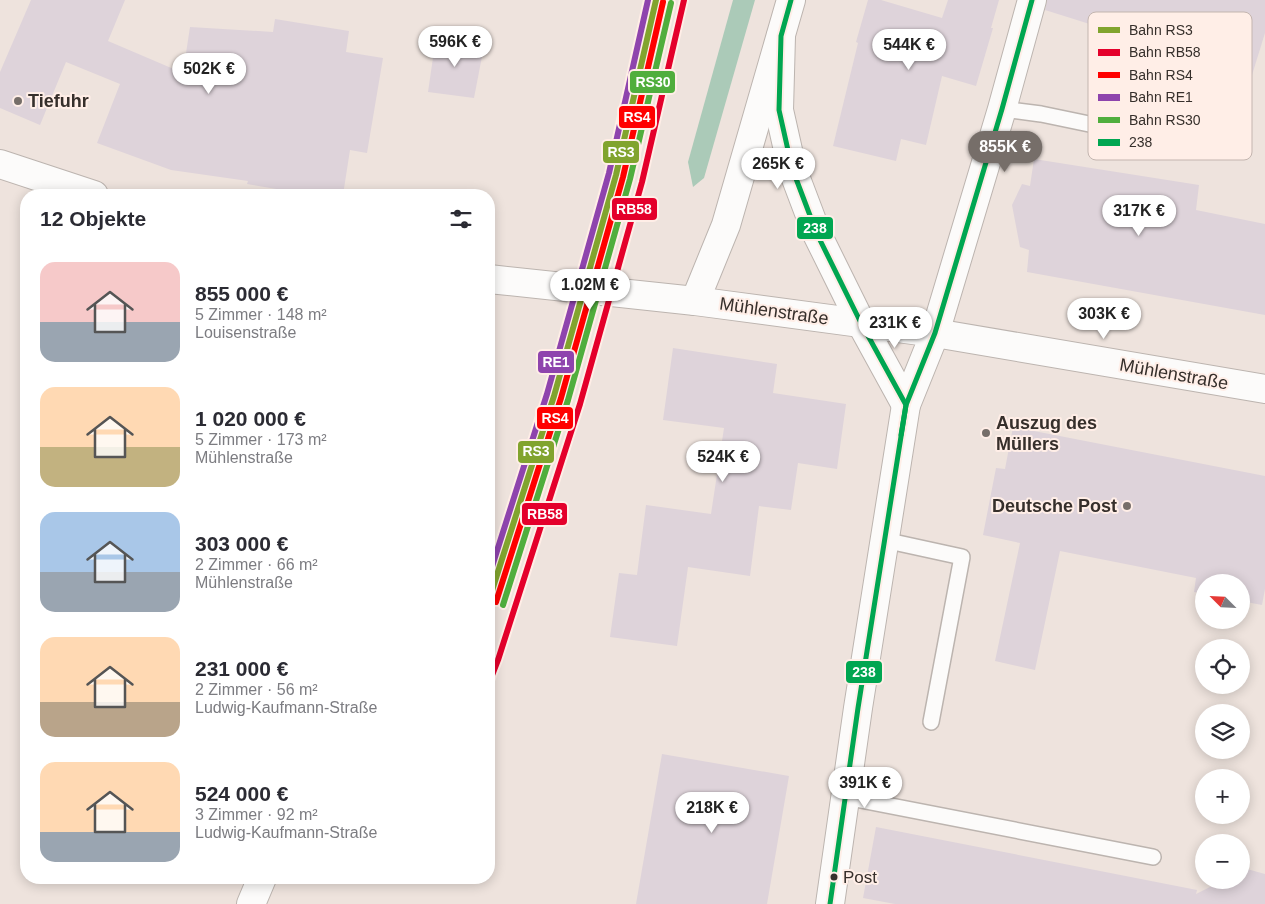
<!DOCTYPE html>
<html lang="de">
<head>
<meta charset="utf-8">
<style>
  :root { --surface:#fff; --page:#f7f7f7; --text:#2b2b33; --muted:#7c7c81; --accent:#766e69 }
  body { margin:0; font-family:Helvetica,sans-serif; background:var(--page); color:var(--text); height:100vh; display:flex; flex-direction:column; font-size:19px; white-space:nowrap }
  * { box-sizing:border-box; margin:0 }
  p { font-size:16px; color:var(--muted) }
  .icon { flex:none; width:28px; height:28px; fill:none; stroke:currentColor; stroke-width:2; stroke-linecap:round; stroke-linejoin:round }
  .map { position:relative; flex:1; overflow:hidden }
  .side { position:absolute; left:20px; top:189px; width:475px; height:695px; display:flex; flex-direction:column; background:var(--surface); border-radius:20px; box-shadow:0 2px 12px #0003 }
  .side>* { flex:none }
  .needle { width:32px; rotate:294deg }
  .controls { position:absolute; left:1195px; top:574px; display:grid; gap:10px }
  .controls a { display:grid; place-items:center; width:55px; height:55px; border-radius:50%; background:var(--surface); box-shadow:0 2px 12px #0003; font-size:25px }
  .price { position:absolute; translate:-50% -42px; padding:0 11px; border-radius:18px; background:#fff; color:#222; font-size:16px; line-height:32px; filter:drop-shadow(0 1px 2px #0008) }
  .price::after { content:''; position:absolute; left:50%; top:30px; width:15px; height:11px; margin-left:-8px; background:inherit; clip-path:polygon(0 0,100% 0,50% 100%) }
  .price.active { background:var(--accent); color:#fff }
  ul { padding:0; list-style:none }
  li { display:flex; align-items:center; gap:15px; height:125px; padding:0 20px }
  li span { display:grid; place-items:center; flex:none; width:140px; height:100px; border-radius:15px; color:#555 }
  li>.icon { margin-inline-start:auto }
  span .icon { width:60px; height:60px; fill:#fffc; stroke-width:1 }
  li b { font-size:21px }
  h2 { display:flex; justify-content:space-between; align-items:center; height:60px; padding:0 20px; font-size:21px }
  .map>svg:first-child { display:block }
  .forest { fill:#abcab8 }
  .building { fill:#ded3da }
  .lines { fill:none; stroke-linecap:round; stroke-linejoin:round }
  .service-casing { stroke:#bcb4af; stroke-width:18 }
  .minor-casing { stroke:#bcb4af; stroke-width:30 }
  .tertiary-casing { stroke:#bcb4af; stroke-width:30 }
  .secondary-casing { stroke:#bcb4af; stroke-width:30 }
  .service { stroke:#fcfbfa; stroke-width:15 }
  .minor { stroke:#fcfbfa; stroke-width:28 }
  .tertiary { stroke:#fcfbfa; stroke-width:28 }
  .secondary { stroke:#fcfbfa; stroke-width:28 }
  .bus-1-casing { stroke:#ffeee7; stroke-width:9 }
  .bus-1 { stroke:#00a651; stroke-width:5 }
  .rail-1-casing { stroke:#ffeee7; stroke-width:10 }
  .rail-2-casing { stroke:#ffeee7; stroke-width:10 }
  .rail-3-casing { stroke:#ffeee7; stroke-width:10 }
  .rail-4-casing { stroke:#ffeee7; stroke-width:10 }
  .rail-5-casing { stroke:#ffeee7; stroke-width:10 }
  .rail-1 { stroke:#81a42e; stroke-width:6 }
  .rail-2 { stroke:#e4002b; stroke-width:6 }
  .rail-3 { stroke:#f00; stroke-width:6 }
  .rail-4 { stroke:#8e44ad; stroke-width:6 }
  .rail-5 { stroke:#50ae3d; stroke-width:6 }
  .poi-dot { fill:#766e69; stroke:#ffeee7; stroke-width:2 }
  .bus-dot { fill:#362f2b; stroke:#ffeee7; stroke-width:2 }
  .labels { text-anchor:middle; dominant-baseline:central; stroke-width:4; stroke-linejoin:round; paint-order:stroke }
  .bus-label { font-size:17px; fill:#362f2b; stroke:#ffeee7; text-anchor:start }
  .poi-label { font-size:18px; font-weight:bold; fill:#362f2b; stroke:#ffeee7; text-anchor:start }
  .street-label { font-size:18px; fill:#362f2b; stroke:#ffeee7 }
  .key { fill:#ffeee7; stroke:#c3b5af; stroke-width:1 }
  .key-label { font-size:14px; fill:#362f2b }
  .line-badge { stroke:#ffeee7; stroke-width:2 }
  .badge-label { font-size:14px; text-anchor:middle; font-weight:bold; fill:#fff }
</style>
</head>
<body>
<div class="map">
<svg width="1265" height="904" viewBox="0 0 1265 904">
  <rect width="100%" height="100%" fill="#eee3dd"/>
  <polygon class="forest" points="733,0 755,0 704,178 693,187 688,162"/>
  <g class="building">
    <polygon points="31,0 125,0 108,41 183,73 190,27 273,32 275,19 349,31 346,52 383,58 367,153 350,150 343,195 312,195 247,184 248,181 171,170 97,143 120,84 66,62 40,125 0,108 0,72"/>
    <polygon points="868,0 881,0 942,18 948,0 999,0 991,28 993,28 976,86 942,76 926,145 901,139 896,161 833,146 858,43 856,42"/>
    <polygon points="1047,0 1265,0 1265,33 1252,75 1045,10"/>
    <polygon points="436,37 484,46 474,98 428,92"/>
    <polygon points="1034,159 1199,185 1196,210 1265,224 1265,315 1027,272 1029,250 1020,247 1012,205 1022,184 1030,186"/>
    <polygon points="673,348 777,364 773,393 846,404 837,469 798,463 791,510 759,506 750,576 688,567 677,646 610,637 619,573 637,575 646,505 711,514 724,428 663,420"/>
    <polygon points="1013,427 1265,476 1265,589 1262,605 1241,601 1241,582 1204,582 1204,594 1194,592 1196,578 1060,551 1035,670 995,661 1020,543 983,535 996,468 1005,469"/>
    <polygon points="662,754 789,776 767,904 636,904"/>
    <polygon points="876,827 1197,890 1196,894 1224,880 1241,880 1241,871 1247,869 1265,874 1265,904 895,904 863,898"/>
  </g>
  <g class="lines">
    <g class="service-casing">
      <g id="service">
        <polyline points="1002,109 1041,114 1118,130 1138,112 1203,130"/>
        <polyline points="884,540 962,557 931,722"/>
        <polyline points="845,797 1153,857"/>
      </g>
    </g>
    <g class="minor-casing">
      <polyline id="minor" points="251,904 262,878"/>
    </g>
    <g class="tertiary-casing">
      <g id="tertiary">
        <polyline points="781,36 779,110 792,168 817,234 861,323 906,405"/>
        <polyline points="695,301 726,225 791,0"/>
        <polyline points="830,904 858,708 906,405 935,333 1002,109 1032,0"/>
      </g>
    </g>
    <g class="secondary-casing">
      <g id="secondary">
        <polyline points="0,164 94,195"/>
        <polyline points="489,279 695,301 935,333 1265,389"/>
      </g>
    </g>
    <use href="#service" class="service"/>
    <use href="#minor" class="minor"/>
    <use href="#tertiary" class="tertiary"/>
    <use href="#secondary" class="secondary"/>
    <g class="bus-1-casing">
      <g id="bus-1">
        <polyline points="791,0 781,36 779,110 792,168 817,234 861,323 906,405 858,708 830,904"/>
        <polyline points="901,435 906,405 935,333 1002,109 1032,0"/>
      </g>
    </g>
    <use href="#bus-1" class="bus-1"/>
    <g class="rail-1-casing">
      <polyline id="rail-1" points="489,600 554,396 616,175 656,0"/>
    </g>
    <g class="rail-2-casing">
      <polyline id="rail-2" points="489,683 498,660 580,404 642,182 684,0"/>
    </g>
    <g class="rail-3-casing">
      <polyline id="rail-3" points="496,602 561,398 623,177 663,2"/>
    </g>
    <g class="rail-4-casing">
      <polyline id="rail-4" points="489,576 547,394 609,173 648,0"/>
    </g>
    <g class="rail-5-casing">
      <polyline id="rail-5" points="503,605 568,400 630,179 671,3"/>
    </g>
    <use href="#rail-1" class="rail-1"/>
    <use href="#rail-2" class="rail-2"/>
    <use href="#rail-3" class="rail-3"/>
    <use href="#rail-4" class="rail-4"/>
    <use href="#rail-5" class="rail-5"/>
  </g>
  <g class="poi-dot">
    <circle cx="18" cy="101" r="5"/>
    <circle cx="986" cy="433" r="5"/>
    <circle cx="1127" cy="506" r="5"/>
  </g>
  <circle class="bus-dot" cx="834" cy="877" r="4.5"/>
  <g class="labels">
    <g class="bus-label">
      <text x="843" y="877">Post</text>
    </g>
    <g class="poi-label">
      <text x="28" y="101">Tiefuhr</text>
      <text x="996" y="423">Auszug des<tspan x="996" dy="21">Müllers</tspan></text>
      <text x="1117" y="506" text-anchor="end">Deutsche Post</text>
    </g>
    <g class="street-label">
      <text transform="translate(774 311) rotate(8)">Mühlenstraße</text>
      <text transform="translate(1174 374) rotate(10)">Mühlenstraße</text>
    </g>
  </g>
  <rect x="1088" y="12" width="164" height="148" rx="8" class="key"/>
  <rect x="1098" y="27" width="22" height="6" fill="#81a42e"/>
  <rect x="1098" y="49" width="22" height="7" fill="#e4002b"/>
  <rect x="1098" y="72" width="22" height="6" fill="#f00"/>
  <rect x="1098" y="94" width="22" height="7" fill="#8e44ad"/>
  <rect x="1098" y="117" width="22" height="6" fill="#50ae3d"/>
  <rect x="1098" y="139" width="22" height="7" fill="#00a651"/>
  <g class="key-label">
    <text x="1129" y="35">Bahn RS3</text>
    <text x="1129" y="57">Bahn RB58</text>
    <text x="1129" y="80">Bahn RS4</text>
    <text x="1129" y="102">Bahn RE1</text>
    <text x="1129" y="125">Bahn RS30</text>
    <text x="1129" y="147">238</text>
  </g>
  <g class="line-badge">
    <rect x="629" y="70" width="47" height="24" rx="5" fill="#50ae3d"/>
    <rect x="618" y="105" width="38" height="24" rx="5" fill="#f00"/>
    <rect x="602" y="140" width="38" height="24" rx="5" fill="#81a42e"/>
    <rect x="611" y="197" width="47" height="24" rx="5" fill="#e4002b"/>
    <rect x="796" y="216" width="38" height="24" rx="5" fill="#00a651"/>
    <rect x="537" y="350" width="38" height="24" rx="5" fill="#8e44ad"/>
    <rect x="536" y="406" width="38" height="24" rx="5" fill="#f00"/>
    <rect x="517" y="440" width="38" height="24" rx="5" fill="#81a42e"/>
    <rect x="521" y="502" width="47" height="24" rx="5" fill="#e4002b"/>
    <rect x="845" y="660" width="38" height="24" rx="5" fill="#00a651"/>
  </g>
  <g class="badge-label">
    <text x="653" y="87">RS30</text>
    <text x="637" y="122">RS4</text>
    <text x="621" y="157">RS3</text>
    <text x="634" y="214">RB58</text>
    <text x="815" y="233">238</text>
    <text x="556" y="367">RE1</text>
    <text x="555" y="423">RS4</text>
    <text x="536" y="456">RS3</text>
    <text x="545" y="519">RB58</text>
    <text x="864" y="677">238</text>
  </g>
</svg>
<div class="controls">
<a><svg class="needle" viewBox="-14 -14 28 28"><path d="M0-13l5 13h-10z" fill="#e53935"/><path d="M0 13l5-13h-10z" fill="#7c7c81"/></svg></a>
<a><svg class="icon" aria-label="locate" viewBox="0 0 24 24"><circle cx="12" cy="12" r="6"/><path d="M12 2v4M12 18v4M2 12h4M18 12h4"/></svg></a>
<a><svg class="icon" aria-label="layers" viewBox="0 0 24 24"><path d="M12 4l9 5-9 5-9-5zM3 14l9 5 9-5"/></svg></a>
<a>+</a>
<a>−</a>
</div>
<b class="price" style="left:455px;top:68px">596K €</b>
<b class="price" style="left:909px;top:71px">544K €</b>
<b class="price" style="left:209px;top:95px">502K €</b>
<b class="price active" style="left:1005px;top:173px">855K €</b>
<b class="price" style="left:778px;top:190px">265K €</b>
<b class="price" style="left:1139px;top:237px">317K €</b>
<b class="price" style="left:590px;top:311px">1.02M €</b>
<b class="price" style="left:1104px;top:340px">303K €</b>
<b class="price" style="left:895px;top:349px">231K €</b>
<b class="price" style="left:723px;top:483px">524K €</b>
<b class="price" style="left:865px;top:809px">391K €</b>
<b class="price" style="left:712px;top:834px">218K €</b>
<section class="side">
<h2>12 Objekte<svg class="icon" aria-label="filters" viewBox="0 0 24 24"><path d="M4 7h16M4 17h16"/><circle cx="9" cy="7" r="2"/><circle cx="15" cy="17" r="2"/></svg></h2>
<ul>
<li><span style="background:linear-gradient(#f6c9c9 60%,#9aa5b1 0)"><svg class="icon" aria-label="home" viewBox="0 0 24 24"><path d="M3 11l9-7 9 7M6 9v11h12V9"/></svg></span><div><b>855 000 €</b><p>5 Zimmer · 148 m²</p><p>Louisenstraße</p></div></li>
<li><span style="background:linear-gradient(#ffd9b3 60%,#c2b280 0)"><svg class="icon" aria-label="home" viewBox="0 0 24 24"><path d="M3 11l9-7 9 7M6 9v11h12V9"/></svg></span><div><b>1 020 000 €</b><p>5 Zimmer · 173 m²</p><p>Mühlenstraße</p></div></li>
<li><span style="background:linear-gradient(#a9c7e8 60%,#9aa5b1 0)"><svg class="icon" aria-label="home" viewBox="0 0 24 24"><path d="M3 11l9-7 9 7M6 9v11h12V9"/></svg></span><div><b>303 000 €</b><p>2 Zimmer · 66 m²</p><p>Mühlenstraße</p></div></li>
<li><span style="background:linear-gradient(#ffd9b3 65%,#b9a48a 0)"><svg class="icon" aria-label="home" viewBox="0 0 24 24"><path d="M3 11l9-7 9 7M6 9v11h12V9"/></svg></span><div><b>231 000 €</b><p>2 Zimmer · 56 m²</p><p>Ludwig-Kaufmann-Straße</p></div></li>
<li><span style="background:linear-gradient(#ffd9b3 70%,#9aa5b1 0)"><svg class="icon" aria-label="home" viewBox="0 0 24 24"><path d="M3 11l9-7 9 7M6 9v11h12V9"/></svg></span><div><b>524 000 €</b><p>3 Zimmer · 92 m²</p><p>Ludwig-Kaufmann-Straße</p></div></li>
</ul>
</section>
</div>
</body>
</html>
